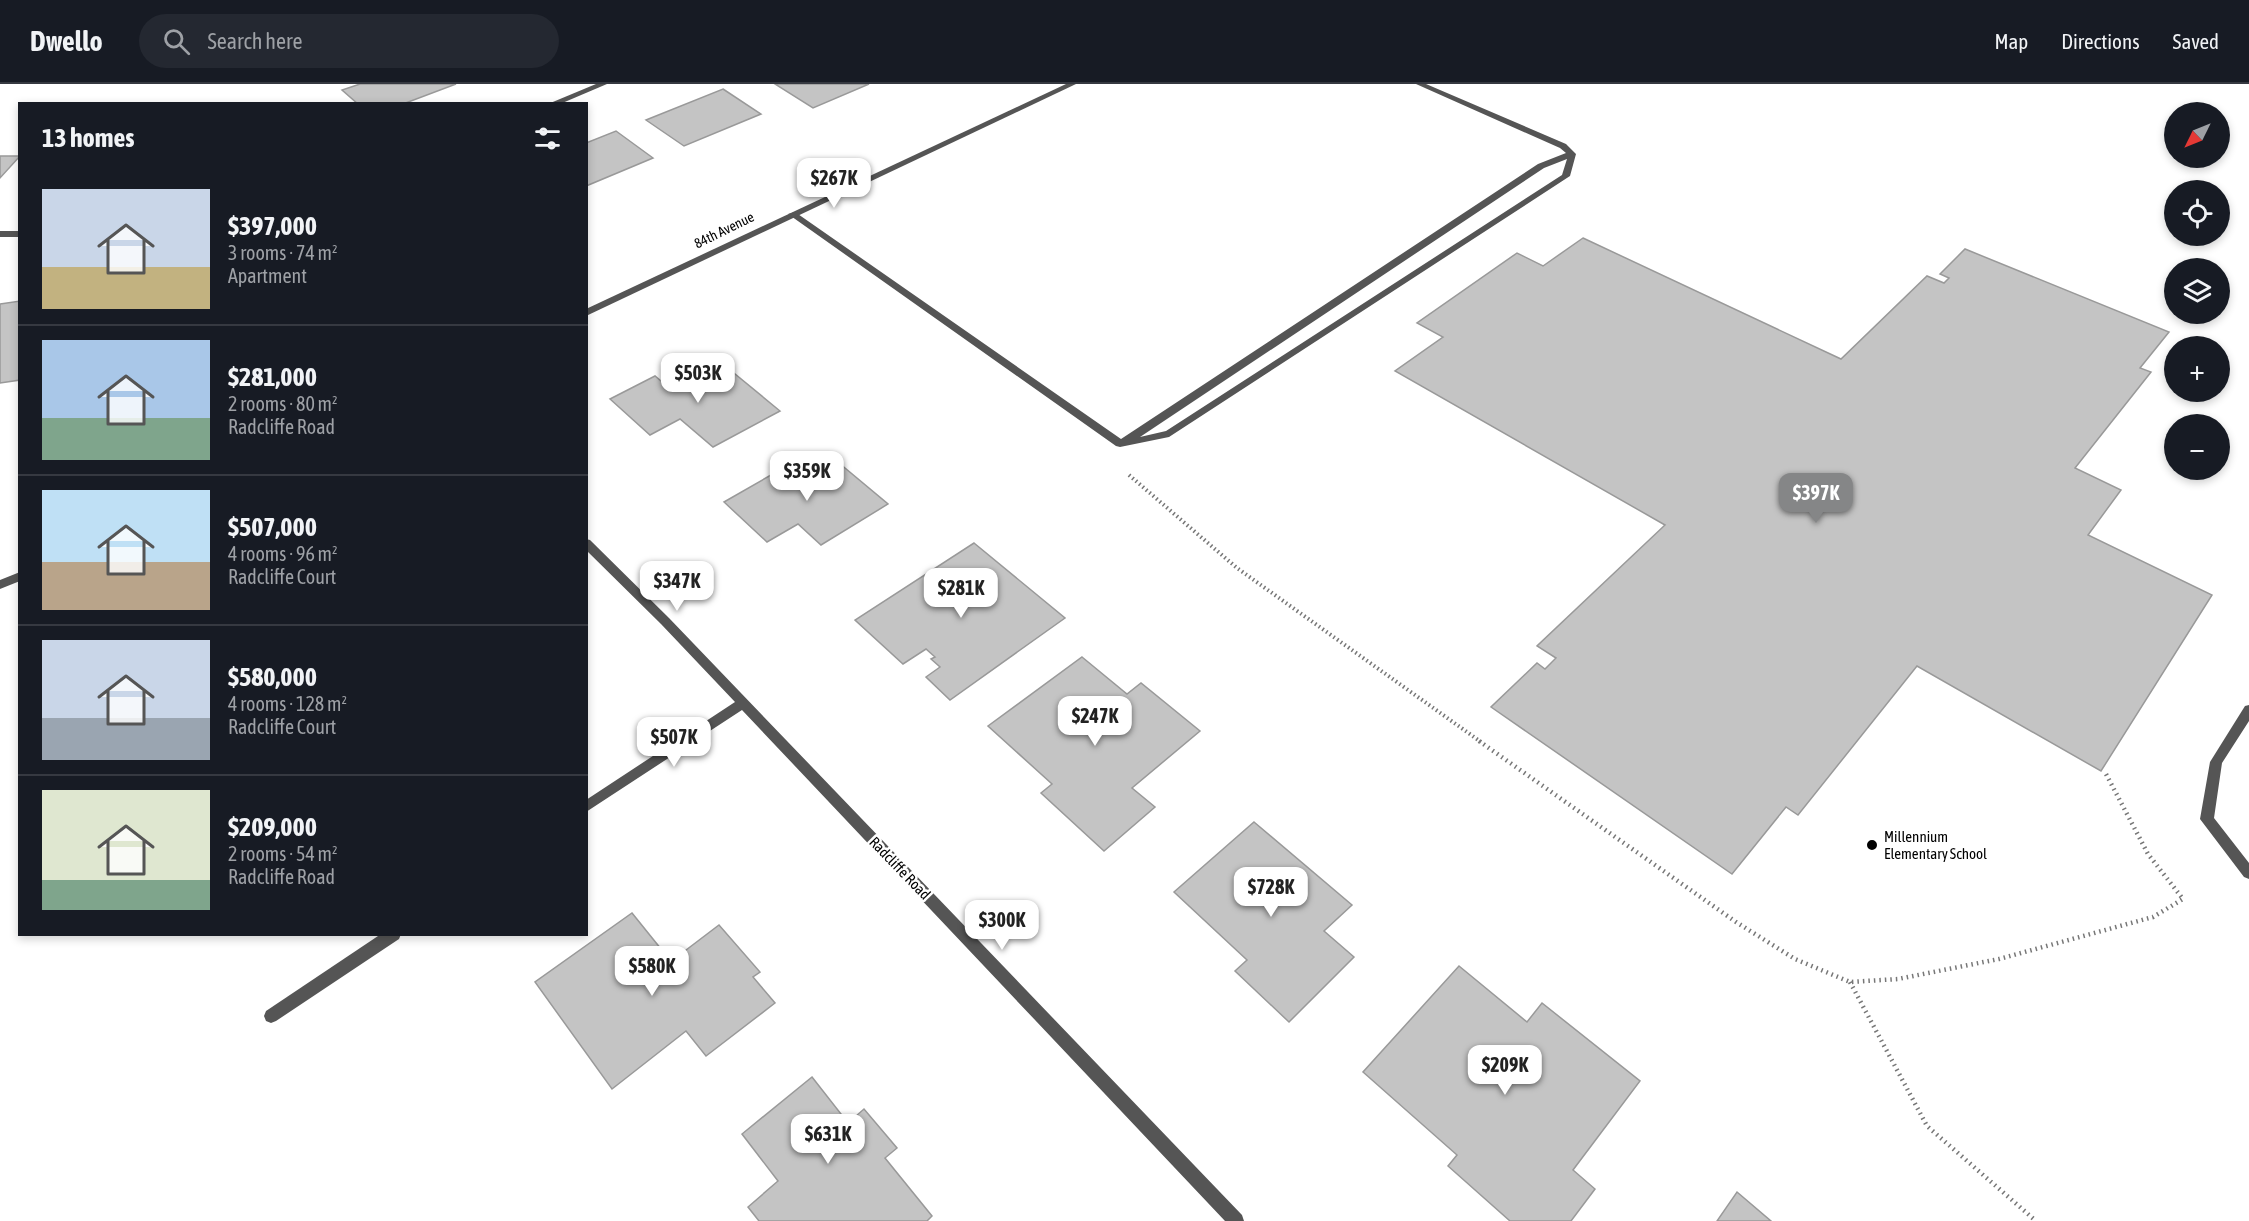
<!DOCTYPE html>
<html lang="en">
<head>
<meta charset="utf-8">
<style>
  :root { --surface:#171b24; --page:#242831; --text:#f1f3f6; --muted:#9ea1a6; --line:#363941; --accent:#858687 }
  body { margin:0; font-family:"Asap Condensed",sans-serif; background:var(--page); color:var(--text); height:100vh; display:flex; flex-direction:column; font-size:22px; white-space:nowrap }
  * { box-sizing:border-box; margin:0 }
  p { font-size:20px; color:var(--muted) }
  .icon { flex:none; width:33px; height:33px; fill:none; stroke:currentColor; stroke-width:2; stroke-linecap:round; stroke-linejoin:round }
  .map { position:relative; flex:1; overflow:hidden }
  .panel { position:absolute; left:18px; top:18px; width:570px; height:834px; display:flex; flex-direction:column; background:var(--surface); border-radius:0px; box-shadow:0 3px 9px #0003 }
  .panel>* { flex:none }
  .needle { width:39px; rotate:227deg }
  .tools { position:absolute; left:2164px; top:18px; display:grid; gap:12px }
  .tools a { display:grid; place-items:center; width:66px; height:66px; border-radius:50%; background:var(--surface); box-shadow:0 3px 9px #0003; font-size:30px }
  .price { position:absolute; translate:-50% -51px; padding:0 14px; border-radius:12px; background:#fff; color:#222; font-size:20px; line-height:39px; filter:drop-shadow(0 2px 3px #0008) }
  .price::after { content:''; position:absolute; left:50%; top:36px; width:18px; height:14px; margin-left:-9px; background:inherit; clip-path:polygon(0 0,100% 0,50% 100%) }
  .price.current { background:var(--accent); color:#fff }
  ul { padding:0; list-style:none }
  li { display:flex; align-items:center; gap:18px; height:150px; padding:0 24px }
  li+li { border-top:2px solid var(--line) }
  li span { display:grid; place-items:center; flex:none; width:168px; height:120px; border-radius:0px; color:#555 }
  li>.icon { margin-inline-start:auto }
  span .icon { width:72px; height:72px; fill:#fffc; stroke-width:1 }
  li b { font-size:26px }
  h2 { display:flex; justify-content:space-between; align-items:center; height:72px; padding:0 24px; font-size:26px }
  header { display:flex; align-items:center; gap:36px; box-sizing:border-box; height:84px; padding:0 30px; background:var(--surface); border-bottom:2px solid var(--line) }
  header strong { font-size:28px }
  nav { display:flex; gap:33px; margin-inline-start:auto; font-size:21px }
  .search { width:420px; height:54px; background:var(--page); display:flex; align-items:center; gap:15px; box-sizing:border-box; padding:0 21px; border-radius:33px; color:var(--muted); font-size:22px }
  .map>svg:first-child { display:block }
  .building { fill:#c4c4c4; stroke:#999; stroke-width:1.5 }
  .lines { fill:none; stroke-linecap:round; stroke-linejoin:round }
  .path-far1 { stroke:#777; stroke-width:4; stroke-dasharray:1.5 3; stroke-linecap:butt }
  .path { stroke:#777; stroke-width:4.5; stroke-dasharray:1.5 4; stroke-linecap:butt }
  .service { fill:#555; fill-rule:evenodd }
  .minor { fill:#555; fill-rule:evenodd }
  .poi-dot { fill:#000; stroke:#fff; stroke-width:2 }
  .labels { text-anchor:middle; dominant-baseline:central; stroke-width:5; stroke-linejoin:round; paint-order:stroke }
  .far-street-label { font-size:14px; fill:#000; stroke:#fff }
  .poi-label { font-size:15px; fill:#000; stroke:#fff; text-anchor:start }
  .street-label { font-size:15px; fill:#000; stroke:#fff }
</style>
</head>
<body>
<header>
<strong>Dwello</strong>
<div class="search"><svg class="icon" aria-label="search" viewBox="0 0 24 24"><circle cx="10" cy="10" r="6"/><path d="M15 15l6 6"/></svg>Search here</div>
<nav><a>Map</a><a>Directions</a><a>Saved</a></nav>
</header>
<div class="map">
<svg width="2249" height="1137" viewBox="0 0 2249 1137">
  <rect width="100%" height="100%" fill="#fff"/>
  <g class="building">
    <polygon points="360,0 456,0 403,20 358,20 342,6"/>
    <polygon points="775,0 869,0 813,24"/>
    <polygon points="723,5 761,30 684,62 646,36"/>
    <polygon points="616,47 653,74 586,102 586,59"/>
    <polygon points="0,72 20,72 0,94"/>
    <polygon points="1583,154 1841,275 1927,192 1944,199 1949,194 1940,190 1965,165 2169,248 2140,284 2151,288 2075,384 2121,406 2088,451 2212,511 2101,687 1917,582 1798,731 1786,723 1732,790 1491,623 1537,579 1545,585 1556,574 1537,562 1665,441 1395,287 1443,253 1417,239 1517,169 1543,182"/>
    <polygon points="20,217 20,296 0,299 0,220"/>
    <polygon points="718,276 780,327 713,363 680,335 650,351 610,315 655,292 667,302"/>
    <polygon points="827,369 888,420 821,461 798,440 767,458 724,418 771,391 778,397"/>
    <polygon points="974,459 1065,534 950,616 926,593 940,583 931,575 935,573 926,565 903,580 855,536"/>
    <polygon points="1082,573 1127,610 1141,599 1200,647 1132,704 1155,723 1104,767 1041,709 1052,700 988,642"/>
    <polygon points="1254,738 1352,821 1324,847 1354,873 1289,938 1235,887 1247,876 1174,808"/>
    <polygon points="632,829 661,865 651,873 661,885 719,841 760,888 753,893 775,919 706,972 686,947 612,1005 535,898"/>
    <polygon points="1459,882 1527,938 1542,919 1640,997 1573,1086 1595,1105 1571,1137 1510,1137 1448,1082 1457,1071 1363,988"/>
    <polygon points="812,993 848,1039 864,1025 897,1064 885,1074 932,1132 927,1137 759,1137 748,1123 778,1097 742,1050"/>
    <polygon points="1737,1108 1771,1137 1717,1137"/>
  </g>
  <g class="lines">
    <polyline class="path-far1" points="1129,391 1237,484 1481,658"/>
    <g class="path">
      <polyline points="1479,657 1736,838 1795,875 1850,898 1898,895 1999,875 2153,833 2183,815 2148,770 2106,690"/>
      <polyline points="1850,898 1927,1042 2036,1137"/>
    </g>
    <g class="service">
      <path d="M1416,0H1426L1566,60L1576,70L1570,92L1169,353L1120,363L1116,362L788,130L795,128L1121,355L1538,80L1566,69L1560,64ZM1567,75L1562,91L1166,347L1140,353L1544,84Z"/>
      <polygon points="2249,621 2249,637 2222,679 2214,734 2249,779 2249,795 2244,793 2200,735 2210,678 2245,622"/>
    </g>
    <g class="minor">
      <polygon points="596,0 607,0 560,20 548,20"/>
      <polygon points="1066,0 1076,0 586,232 586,225"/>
      <rect x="0" y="147" width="20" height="6"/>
      <polygon points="586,455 590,456 669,534 1242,1131 1244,1137 1225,1137 742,626 586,728 586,716 735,618 661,540 586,466"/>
      <polygon points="20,488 20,497 0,505 0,496"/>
      <polygon points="381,850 401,850 399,855 276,937 271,939 266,937 264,932 266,927"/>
    </g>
  </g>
  <circle class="poi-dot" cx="1872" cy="761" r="6"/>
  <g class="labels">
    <g class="far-street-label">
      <text transform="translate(724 146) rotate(-26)">84th Avenue</text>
    </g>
    <g class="poi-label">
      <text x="1884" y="752">Millennium<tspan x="1884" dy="17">Elementary School</tspan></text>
    </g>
    <g class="street-label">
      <text transform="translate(900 784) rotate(46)">Radcliffe Road</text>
    </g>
  </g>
</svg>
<div class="tools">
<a><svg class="needle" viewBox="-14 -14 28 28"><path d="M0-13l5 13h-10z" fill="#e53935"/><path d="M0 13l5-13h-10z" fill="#9ea1a6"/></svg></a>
<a><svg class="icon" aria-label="locate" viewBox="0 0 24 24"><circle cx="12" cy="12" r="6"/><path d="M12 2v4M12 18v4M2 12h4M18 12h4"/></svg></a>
<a><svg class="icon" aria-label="layers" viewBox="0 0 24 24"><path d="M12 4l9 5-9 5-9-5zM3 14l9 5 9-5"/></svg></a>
<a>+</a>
<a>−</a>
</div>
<b class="price" style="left:834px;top:125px">$267K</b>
<b class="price" style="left:698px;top:320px">$503K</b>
<b class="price" style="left:807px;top:418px">$359K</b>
<b class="price current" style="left:1816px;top:440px">$397K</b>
<b class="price" style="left:677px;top:528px">$347K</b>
<b class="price" style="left:961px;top:535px">$281K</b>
<b class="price" style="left:1095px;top:663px">$247K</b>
<b class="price" style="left:674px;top:684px">$507K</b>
<b class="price" style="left:1271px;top:834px">$728K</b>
<b class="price" style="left:1002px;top:867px">$300K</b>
<b class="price" style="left:652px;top:913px">$580K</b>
<b class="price" style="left:1505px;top:1012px">$209K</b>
<b class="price" style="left:828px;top:1081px">$631K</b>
<section class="panel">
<h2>13 homes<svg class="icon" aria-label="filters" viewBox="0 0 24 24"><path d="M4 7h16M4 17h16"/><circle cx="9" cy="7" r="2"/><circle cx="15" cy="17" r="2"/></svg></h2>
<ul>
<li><span style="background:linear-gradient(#c9d6e8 65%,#c2b280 0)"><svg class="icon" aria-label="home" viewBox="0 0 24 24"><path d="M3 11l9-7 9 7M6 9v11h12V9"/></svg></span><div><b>$397,000</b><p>3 rooms · 74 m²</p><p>Apartment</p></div></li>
<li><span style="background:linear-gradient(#a9c7e8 65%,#7fa58c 0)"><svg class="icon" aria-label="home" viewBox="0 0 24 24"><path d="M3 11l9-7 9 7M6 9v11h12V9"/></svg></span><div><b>$281,000</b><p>2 rooms · 80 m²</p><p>Radcliffe Road</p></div></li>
<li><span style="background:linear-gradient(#bfe0f5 60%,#b9a48a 0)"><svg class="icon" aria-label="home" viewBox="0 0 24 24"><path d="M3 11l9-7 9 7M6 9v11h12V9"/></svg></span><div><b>$507,000</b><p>4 rooms · 96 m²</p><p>Radcliffe Court</p></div></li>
<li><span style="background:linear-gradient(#c9d6e8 65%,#9aa5b1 0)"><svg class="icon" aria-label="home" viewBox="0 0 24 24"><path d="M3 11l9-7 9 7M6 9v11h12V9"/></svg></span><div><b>$580,000</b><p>4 rooms · 128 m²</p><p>Radcliffe Court</p></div></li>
<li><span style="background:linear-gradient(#dfe7d0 75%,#7fa58c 0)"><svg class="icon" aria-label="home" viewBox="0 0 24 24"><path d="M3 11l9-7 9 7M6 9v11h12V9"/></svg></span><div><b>$209,000</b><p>2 rooms · 54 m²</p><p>Radcliffe Road</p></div></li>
</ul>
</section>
</div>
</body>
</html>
